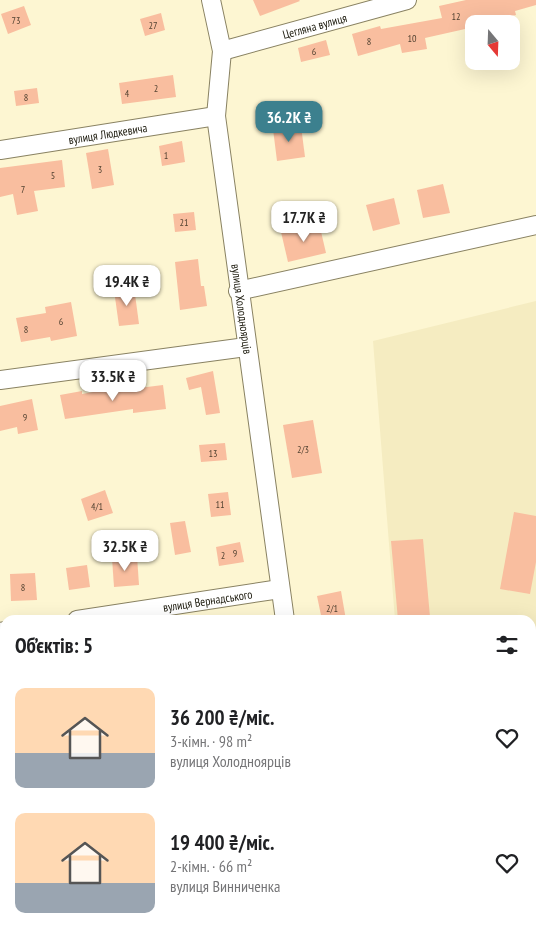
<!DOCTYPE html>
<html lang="uk">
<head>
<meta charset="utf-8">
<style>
  :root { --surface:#fff; --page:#f2f2f2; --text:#202124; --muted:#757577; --accent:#3c808e }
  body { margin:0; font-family:"PT Sans Narrow",sans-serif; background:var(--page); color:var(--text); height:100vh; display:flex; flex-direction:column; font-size:19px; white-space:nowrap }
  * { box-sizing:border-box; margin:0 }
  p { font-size:16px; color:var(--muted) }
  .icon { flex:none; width:28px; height:28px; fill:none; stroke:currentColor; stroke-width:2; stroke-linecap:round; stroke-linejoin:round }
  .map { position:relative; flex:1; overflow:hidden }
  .sheet { position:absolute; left:0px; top:615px; width:536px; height:321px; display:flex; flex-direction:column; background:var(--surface); border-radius:15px 15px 0 0; box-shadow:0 5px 20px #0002 }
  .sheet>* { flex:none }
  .needle { width:32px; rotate:161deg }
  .buttons { position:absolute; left:465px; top:15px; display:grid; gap:10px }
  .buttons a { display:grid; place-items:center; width:55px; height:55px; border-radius:10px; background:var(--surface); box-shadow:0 5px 20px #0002; font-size:25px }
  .price { position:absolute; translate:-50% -42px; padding:0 11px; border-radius:10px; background:#fff; color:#222; font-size:16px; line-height:32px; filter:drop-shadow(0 1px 2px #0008) }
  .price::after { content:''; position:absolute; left:50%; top:30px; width:15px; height:11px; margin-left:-8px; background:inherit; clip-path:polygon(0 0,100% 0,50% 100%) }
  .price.active { background:var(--accent); color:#fff }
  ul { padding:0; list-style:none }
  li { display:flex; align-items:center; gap:15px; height:125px; padding:0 15px }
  li span { display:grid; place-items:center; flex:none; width:140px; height:100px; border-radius:10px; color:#555 }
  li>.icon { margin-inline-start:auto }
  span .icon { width:60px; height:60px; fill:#fffc; stroke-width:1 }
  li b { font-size:21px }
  h2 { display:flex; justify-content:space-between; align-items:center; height:60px; padding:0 15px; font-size:21px }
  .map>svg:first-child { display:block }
  .built { fill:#f5ecc1 }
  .building { fill:#f9be9f }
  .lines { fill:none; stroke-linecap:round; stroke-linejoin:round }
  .minor-casing { stroke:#898262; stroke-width:20 }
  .minor { stroke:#fff; stroke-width:18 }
  .labels { text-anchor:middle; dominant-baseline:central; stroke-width:4; stroke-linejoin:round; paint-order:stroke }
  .number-label { font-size:10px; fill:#524231 }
  .street-label { font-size:12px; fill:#1b190c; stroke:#fff }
</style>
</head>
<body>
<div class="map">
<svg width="536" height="936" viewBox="0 0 536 936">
  <rect width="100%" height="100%" fill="#fdf6d2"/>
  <g class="built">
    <polygon points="536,301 536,657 531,657 531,620 395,620 373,341"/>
    <polygon points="531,872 536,873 536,936 257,936 264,931 531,931"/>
  </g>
  <g class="building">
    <polygon points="253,0 299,0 300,1 260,16"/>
    <polygon points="466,0 536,0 536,5 515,11 516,15 474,24 474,27 425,38 427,49 402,53 400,44 358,56 352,34 380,26 381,29 442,18 439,6"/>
    <polygon points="24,6 31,25 8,34 1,14"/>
    <polygon points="161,13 165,30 145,36 140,19"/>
    <polygon points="326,40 330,55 301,62 298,48"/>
    <polygon points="173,75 176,97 122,104 119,83"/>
    <polygon points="37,88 39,103 16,106 14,91"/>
    <polygon points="301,126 305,157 277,161 273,129"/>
    <polygon points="182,141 185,162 162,166 159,146"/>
    <polygon points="108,149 114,185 92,189 86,153"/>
    <polygon points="62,160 65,187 34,191 38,211 17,215 13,194 0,197 0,168"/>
    <polygon points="443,184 450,213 423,218 417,190"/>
    <polygon points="394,198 400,224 373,231 366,205"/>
    <polygon points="194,212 196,230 175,232 173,214"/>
    <polygon points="319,223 326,253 288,262 281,232"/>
    <polygon points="198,259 201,286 204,286 207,306 180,310 175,262"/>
    <polygon points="134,287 139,324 119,326 114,290"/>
    <polygon points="71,302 77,336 51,341 50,337 21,342 16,318 46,313 45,307"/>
    <polygon points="213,371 220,413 206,415 201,387 189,390 186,378"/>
    <polygon points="163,385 166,409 133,413 133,409 65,419 60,395 82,391 82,394 115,388 115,391"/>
    <polygon points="32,399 38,430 18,434 17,427 0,431 0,406"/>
    <polygon points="313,420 322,473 292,478 283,425"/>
    <polygon points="225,443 227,460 201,462 199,445"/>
    <polygon points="105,490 113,513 88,521 81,499"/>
    <polygon points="228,492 231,515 211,517 208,494"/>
    <polygon points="514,512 536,516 536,562 530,594 500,589"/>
    <polygon points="185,521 191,552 175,555 170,523"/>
    <polygon points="423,539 430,617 398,620 391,541"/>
    <polygon points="240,542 244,562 219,566 216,547"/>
    <polygon points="137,556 139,585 114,587 112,558"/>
    <polygon points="87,565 90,587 69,590 66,568"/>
    <polygon points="35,573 37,600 11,601 10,574"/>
    <polygon points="341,591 346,620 322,620 317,596"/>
  </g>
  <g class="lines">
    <g class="minor-casing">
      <g id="minor">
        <path id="s1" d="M211,0L222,51L216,116L285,620"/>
        <path id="s2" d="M222,51L407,0"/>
        <path id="s3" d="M0,150L216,116"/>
        <polyline points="238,291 536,225"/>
        <polyline points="0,380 246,347"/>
        <path id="s4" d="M77,620L280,589"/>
        <polyline points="0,632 5,631"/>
        <polyline points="531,757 536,753"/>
        <polyline points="531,865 536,866"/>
        <polyline points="0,875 5,874"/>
      </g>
    </g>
    <use href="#minor" class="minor"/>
  </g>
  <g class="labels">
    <g class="number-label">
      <text x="456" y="16">12</text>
      <text x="16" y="20">73</text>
      <text x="153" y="25">27</text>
      <text x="412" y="38">10</text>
      <text x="369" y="41">8</text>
      <text x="314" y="51">6</text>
      <text x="156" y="88">2</text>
      <text x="127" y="93">4</text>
      <text x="26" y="97">8</text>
      <text x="166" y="155">1</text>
      <text x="100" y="169">3</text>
      <text x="53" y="175">5</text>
      <text x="23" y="189">7</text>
      <text x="184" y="222">21</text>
      <text x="61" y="321">6</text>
      <text x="26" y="329">8</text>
      <text x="25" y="417">9</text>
      <text x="303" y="449">2/3</text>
      <text x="213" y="453">13</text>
      <text x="220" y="504">11</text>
      <text x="97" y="506">4/1</text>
      <text x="235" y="553">9</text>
      <text x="223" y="555">2</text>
      <text x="23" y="587">8</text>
      <text x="332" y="608">2/1</text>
    </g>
    <g class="street-label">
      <text stroke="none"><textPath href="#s2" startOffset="96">Цегляна вулиця</textPath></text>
      <text stroke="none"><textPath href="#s3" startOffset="109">вулиця Людкевича</textPath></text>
      <text stroke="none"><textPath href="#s1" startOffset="312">вулиця Холодноярців</textPath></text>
      <text stroke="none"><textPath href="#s4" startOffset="132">вулиця Вернадського</textPath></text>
    </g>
  </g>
</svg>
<div class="buttons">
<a><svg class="needle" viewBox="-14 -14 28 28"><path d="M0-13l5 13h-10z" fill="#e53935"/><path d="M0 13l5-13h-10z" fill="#757577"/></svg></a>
</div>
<b class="price active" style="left:289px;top:143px">36.2K ₴</b>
<b class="price" style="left:304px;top:243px">17.7K ₴</b>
<b class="price" style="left:127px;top:307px">19.4K ₴</b>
<b class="price" style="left:113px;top:402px">33.5K ₴</b>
<b class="price" style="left:125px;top:572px">32.5K ₴</b>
<section class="sheet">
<h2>Об’єктів: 5<svg class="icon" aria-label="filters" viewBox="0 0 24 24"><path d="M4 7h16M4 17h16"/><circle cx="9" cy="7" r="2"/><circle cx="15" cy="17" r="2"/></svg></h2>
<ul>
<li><span style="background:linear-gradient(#ffd9b3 65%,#9aa5b1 0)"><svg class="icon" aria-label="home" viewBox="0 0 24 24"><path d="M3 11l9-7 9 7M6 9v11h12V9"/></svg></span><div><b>36 200 ₴/міс.</b><p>3-кімн. · 98 m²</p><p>вулиця Холодноярців</p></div><svg class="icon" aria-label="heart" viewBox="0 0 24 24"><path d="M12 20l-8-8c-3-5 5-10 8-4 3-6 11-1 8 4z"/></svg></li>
<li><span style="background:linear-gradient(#ffd9b3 70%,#9aa5b1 0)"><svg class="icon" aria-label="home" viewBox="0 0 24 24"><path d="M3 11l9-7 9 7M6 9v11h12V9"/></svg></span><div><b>19 400 ₴/міс.</b><p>2-кімн. · 66 m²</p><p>вулиця Винниченка</p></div><svg class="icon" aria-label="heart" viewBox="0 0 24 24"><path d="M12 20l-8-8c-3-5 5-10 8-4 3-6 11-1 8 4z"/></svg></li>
</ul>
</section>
</div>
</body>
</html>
